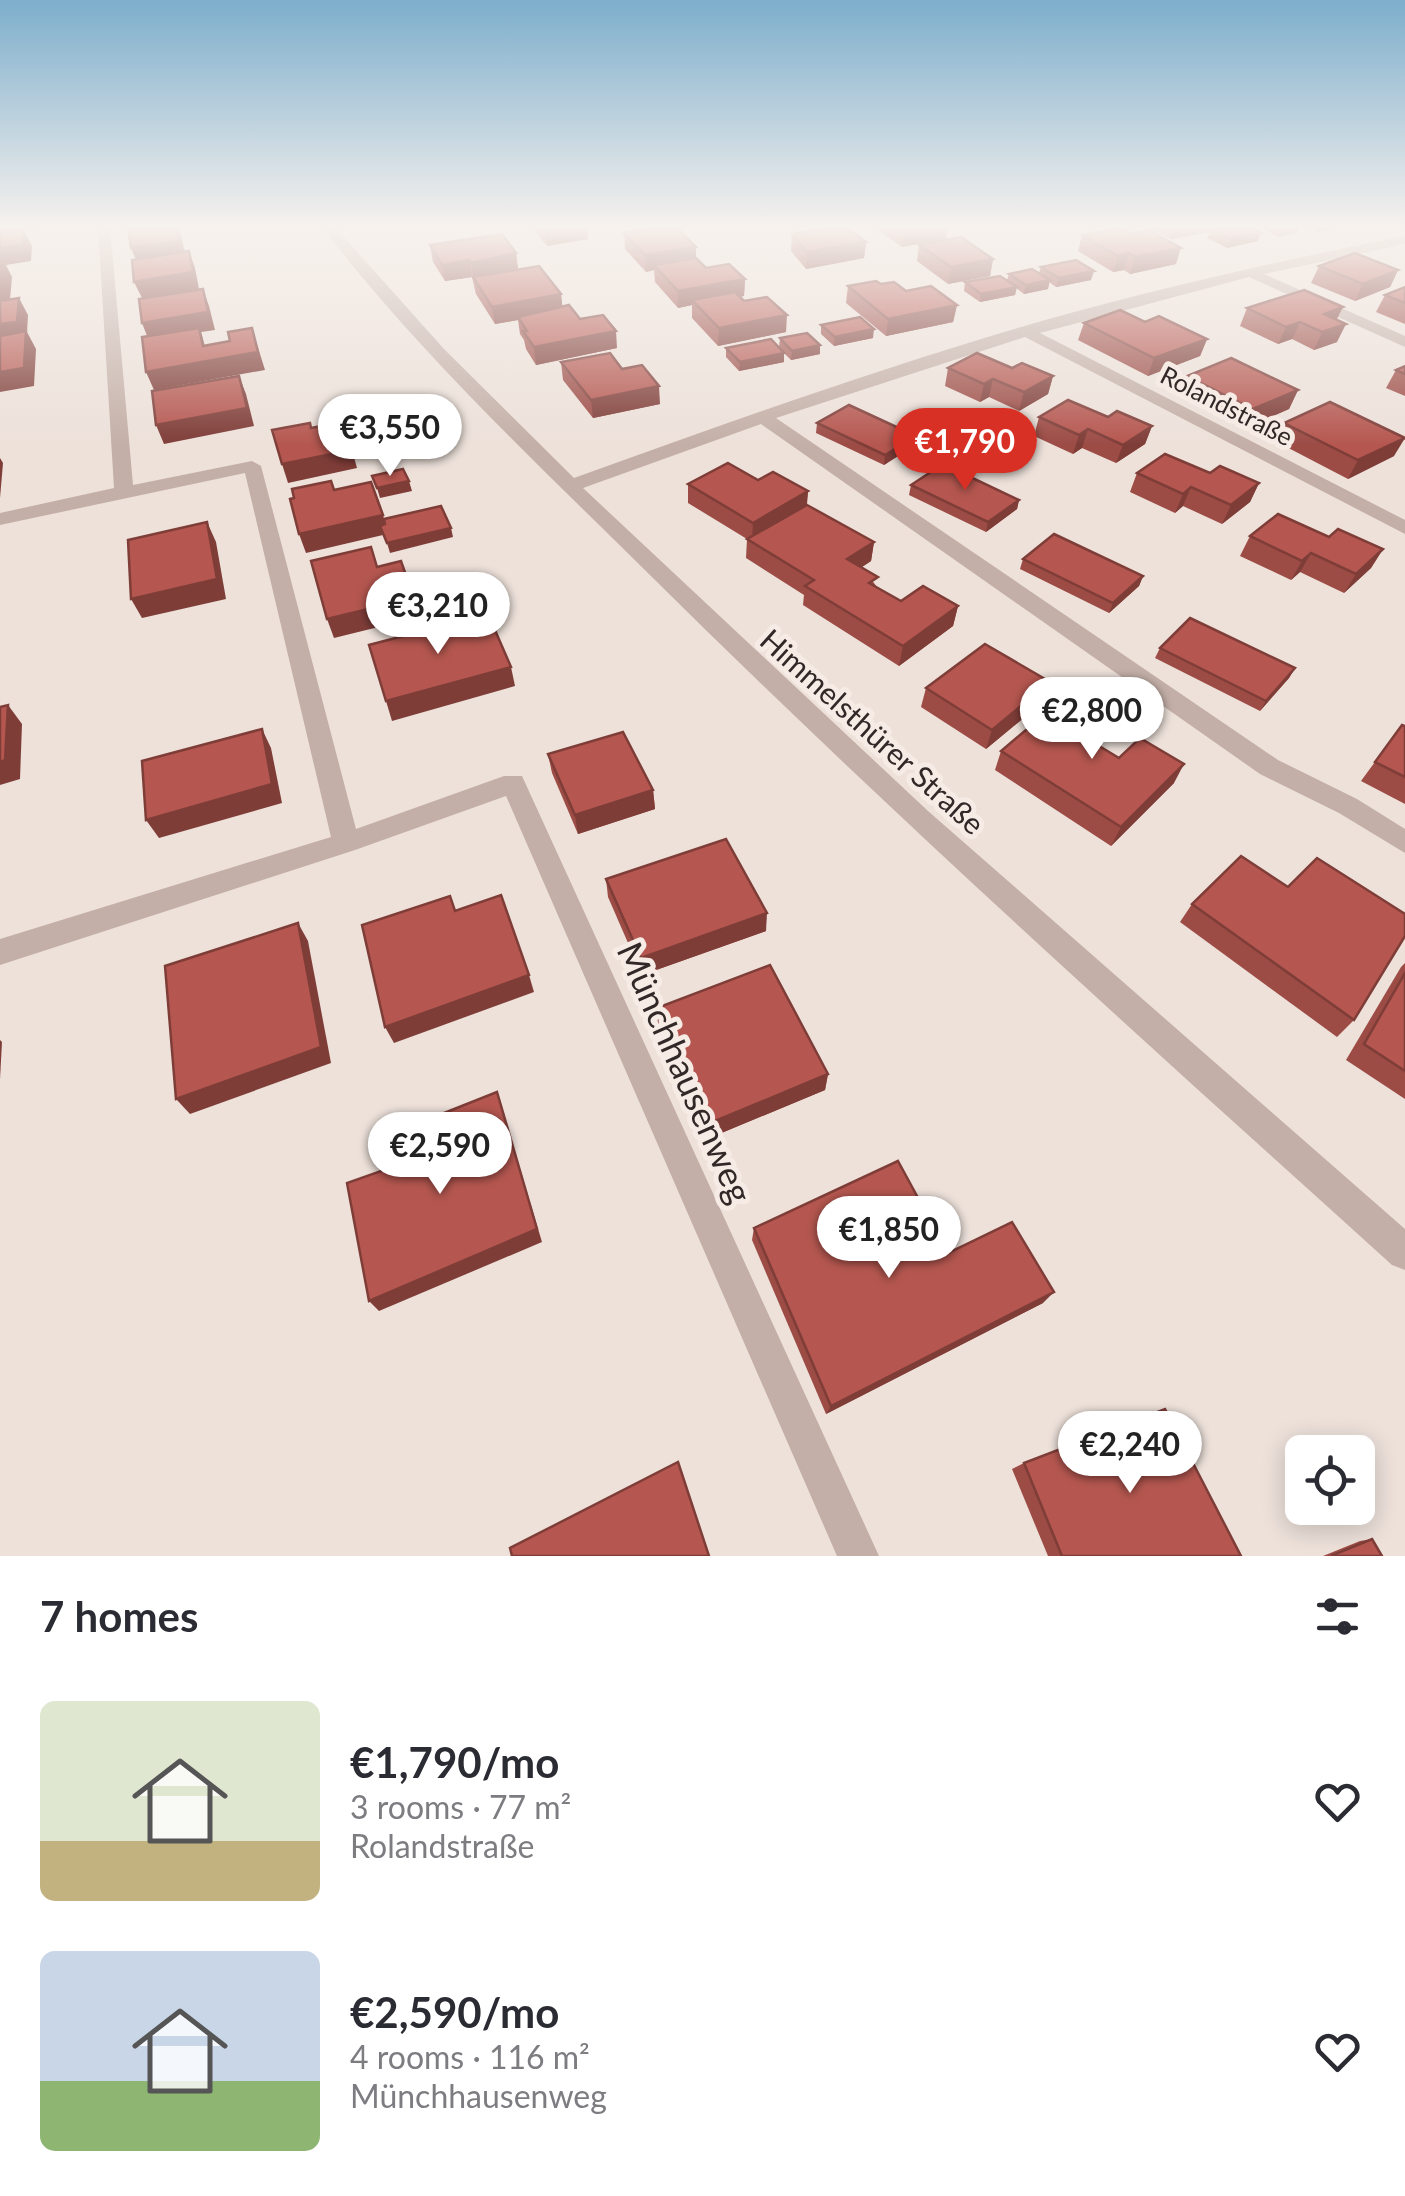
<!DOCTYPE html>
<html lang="en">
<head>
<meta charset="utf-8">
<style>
  :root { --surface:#fff; --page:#f7f7f7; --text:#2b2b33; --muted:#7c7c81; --accent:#d93025 }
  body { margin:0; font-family:Lato,sans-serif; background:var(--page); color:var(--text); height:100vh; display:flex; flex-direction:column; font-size:38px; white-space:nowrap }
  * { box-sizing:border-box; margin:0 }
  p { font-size:32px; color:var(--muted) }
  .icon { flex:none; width:55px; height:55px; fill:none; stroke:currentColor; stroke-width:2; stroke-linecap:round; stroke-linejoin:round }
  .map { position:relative; height:1556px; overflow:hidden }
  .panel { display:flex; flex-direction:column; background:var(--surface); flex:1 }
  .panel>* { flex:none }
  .controls { position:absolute; left:1285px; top:1435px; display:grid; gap:20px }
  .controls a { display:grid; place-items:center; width:90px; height:90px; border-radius:15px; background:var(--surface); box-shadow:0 5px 25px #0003; font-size:50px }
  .price { position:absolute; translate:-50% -85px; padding:0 22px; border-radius:35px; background:#fff; color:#222; font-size:32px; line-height:65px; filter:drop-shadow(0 2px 5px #0008) }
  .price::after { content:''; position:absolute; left:50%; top:60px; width:30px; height:22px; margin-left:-15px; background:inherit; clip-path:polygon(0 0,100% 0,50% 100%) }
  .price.active { background:var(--accent); color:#fff }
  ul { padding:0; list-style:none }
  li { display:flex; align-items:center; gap:30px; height:250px; padding:0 40px }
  li span { display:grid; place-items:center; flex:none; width:280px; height:200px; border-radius:15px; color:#555 }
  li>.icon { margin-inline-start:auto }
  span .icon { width:120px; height:120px; fill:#fffc; stroke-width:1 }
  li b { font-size:42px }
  h2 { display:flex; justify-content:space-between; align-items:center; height:120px; padding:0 40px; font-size:42px }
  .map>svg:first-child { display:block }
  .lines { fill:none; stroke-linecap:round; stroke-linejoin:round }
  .minor { fill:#c3afa7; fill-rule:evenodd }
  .wall { fill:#9c4b45 }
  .shaded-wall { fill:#7f3d38 }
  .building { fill:#b55750; stroke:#7f3d38; stroke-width:2.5 }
  .labels { text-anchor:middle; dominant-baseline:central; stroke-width:10; stroke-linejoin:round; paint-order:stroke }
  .far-street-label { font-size:25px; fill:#312827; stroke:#f6ebe5 }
  .street-label { font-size:30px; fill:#312827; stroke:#f6ebe5 }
  .near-street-label { font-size:35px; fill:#312827; stroke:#f6ebe5 }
</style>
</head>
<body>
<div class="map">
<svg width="1405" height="1556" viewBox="0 0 1405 1556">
  <rect width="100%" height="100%" fill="#ede1da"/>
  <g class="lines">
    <g class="minor">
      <polygon points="98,227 110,227 133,485 252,461 261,466 356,829 504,776 522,776 879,1556 837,1556 506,796 355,850 0,965 0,939 331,837 245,473 0,525 0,513 114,488"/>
      <path d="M322,227H335L444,349L574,478C721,425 871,371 1021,327C1148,290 1275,262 1405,236V244L1264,274L1405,336V347L1249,277L1040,333L1405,520V534L1025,337L776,418L1278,760L1357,799L1405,829V853L1339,813L1260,774L761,424L583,488L928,811L1405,1229V1270L1392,1265C1143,1040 893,816 654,579C540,466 420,355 322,227Z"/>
    </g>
  </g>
  <g class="wall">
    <polygon points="532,227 588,227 588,239 547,246"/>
    <polygon points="874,227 948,227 946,239 902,247"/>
    <polygon points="1148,227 1213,227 1212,229 1258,241 1227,248 1207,238 1210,232 1171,239"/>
    <polygon points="1260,227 1299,227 1296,233 1278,237"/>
    <polygon points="1306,227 1343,227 1317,232"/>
    <polygon points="624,233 696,259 706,268 745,279 744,296 739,297 786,332 718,346 692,318 692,305 678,308 655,282 654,270 646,272 625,249"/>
    <polygon points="792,234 866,242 864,258 806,269 791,251"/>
    <polygon points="1082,235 1176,264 1130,274 1124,270 1113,272 1078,251"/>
    <polygon points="430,245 516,253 518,269 561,294 562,307 617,348 536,365 526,349 524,340 520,334 518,320 495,324 476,294 472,277 445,281 433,262"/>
    <polygon points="919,245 993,259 990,276 948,284 917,261"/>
    <polygon points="1319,266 1398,270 1390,287 1355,301 1311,283"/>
    <polygon points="1041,267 1091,280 1056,287 1049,282 1048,289 1024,294 1016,288 1015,295 980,302 964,291 965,282 1007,280 1009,274 1039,273"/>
    <polygon points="881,284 957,305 953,322 886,336 846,303 848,286"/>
    <polygon points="1405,287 1405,324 1376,312 1385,295"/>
    <polygon points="1247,308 1337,320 1337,342 1314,350 1292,339 1278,344 1240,326"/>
    <polygon points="1145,322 1207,339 1200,356 1148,376 1078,340 1084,323"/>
    <polygon points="821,325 873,338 834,346 821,334"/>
    <polygon points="780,338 820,354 791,360 784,353 784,362 739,371 726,357 726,348 779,348"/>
    <polygon points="561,362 622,369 660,404 593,418 563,380"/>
    <polygon points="1405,366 1405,396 1386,388 1396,370"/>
    <polygon points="948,368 1012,368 1053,376 1048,394 1019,411 989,397 980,402 945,386"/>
    <polygon points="1187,376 1298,390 1289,409 1245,428 1180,394"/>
    <polygon points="1039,417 1108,417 1152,426 1145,444 1116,463 1082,448 1073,454 1034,436"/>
    <polygon points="817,423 915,445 884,465 816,433"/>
    <polygon points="1284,423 1394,456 1348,479 1275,441"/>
    <polygon points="1137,473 1259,483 1250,502 1222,524 1183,506 1175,513 1130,492"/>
    <polygon points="758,480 808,491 807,505 874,542 871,561 862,567 877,587 901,601 958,606 953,626 899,666 803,605 804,595 746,558 747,539 688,503 688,484"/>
    <polygon points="911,485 1019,500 1017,509 986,532 909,495"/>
    <polygon points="1250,536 1329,537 1383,549 1371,568 1344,593 1300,572 1291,580 1240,556"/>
    <polygon points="1023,559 1143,576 1139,586 1109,613 1020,569"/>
    <polygon points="1160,648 1295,668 1289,678 1260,711 1155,658"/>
    <polygon points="926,688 1043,702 986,749 921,707"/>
    <polygon points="1111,722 1102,741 1098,745 1119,758 1174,783 1111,846 995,770 1001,751"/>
    <polygon points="1402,725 1405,726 1405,804 1361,781"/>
    <polygon points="548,754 653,790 655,809 578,834 552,773"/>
    <polygon points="606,879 766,931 642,975 608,897"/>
    <polygon points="1192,904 1354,1020 1337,1037 1180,922"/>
    <polygon points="1405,963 1405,1099 1346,1060 1401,967"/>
    <polygon points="657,1008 828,1074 825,1090 707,1139 658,1025"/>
    <polygon points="754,1228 948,1253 1043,1303 826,1414 752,1240"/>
    <polygon points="1024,1463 1241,1556 1048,1556 1012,1469"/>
    <polygon points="1372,1539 1382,1556 1323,1556 1360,1541"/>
  </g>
  <g class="shaded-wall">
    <polygon points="0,227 48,227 24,230 32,246 31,261 6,265 12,277 10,300 0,302"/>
    <polygon points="179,227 186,257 138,265 131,248"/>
    <polygon points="561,227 588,227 588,239 547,246 545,230"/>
    <polygon points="926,227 948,227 946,239 902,247 904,231"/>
    <polygon points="1175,227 1213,227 1210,232 1171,239"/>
    <polygon points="1288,227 1299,227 1296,233 1278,237 1281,229"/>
    <polygon points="1319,227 1343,227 1317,232"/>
    <polygon points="1261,233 1258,241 1227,248 1230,239"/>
    <polygon points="866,242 864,258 806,269 807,252"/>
    <polygon points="696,247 696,263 654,265 654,270 646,272 645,255"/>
    <polygon points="1181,248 1176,264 1130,274 1135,257"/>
    <polygon points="189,251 195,268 199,289 142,298 134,282"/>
    <polygon points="516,253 518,269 474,280 471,263"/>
    <polygon points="1129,253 1124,270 1113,272 1118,256"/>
    <polygon points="993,259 990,276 948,284 951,267"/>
    <polygon points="469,260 472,277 445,281 442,265"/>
    <polygon points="1398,270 1390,287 1355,301 1363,284"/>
    <polygon points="1094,271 1091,280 1056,287 1059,278"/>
    <polygon points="745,279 744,296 696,305 692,300 692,305 678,308 678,291"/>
    <polygon points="1050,280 1048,289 1024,294 1026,285"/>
    <polygon points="1017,287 1015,295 980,302 981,294"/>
    <polygon points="203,289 209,306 215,330 201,332 209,361 252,328 265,370 154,390 146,372 149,341 142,323"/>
    <polygon points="561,294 563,312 495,324 492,307"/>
    <polygon points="19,298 28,315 27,332 36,349 34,386 0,392 0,324"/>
    <polygon points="957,305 953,322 886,336 888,319"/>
    <polygon points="1343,307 1334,325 1324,314"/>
    <polygon points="787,315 786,332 718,346 719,328"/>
    <polygon points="1300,322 1292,339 1278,344 1286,327"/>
    <polygon points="1346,324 1337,342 1314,350 1322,332"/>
    <polygon points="874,329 873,338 834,346 835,337"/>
    <polygon points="616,331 617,348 536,365 534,347"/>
    <polygon points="1207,339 1200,356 1148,376 1154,358"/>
    <polygon points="820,345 820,354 791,360 792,351"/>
    <polygon points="784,353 784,362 739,371 740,362"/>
    <polygon points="239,376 246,394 254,426 164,444 156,425"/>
    <polygon points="1053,376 1048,394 1019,411 1024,392"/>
    <polygon points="993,379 989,397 980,402 984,384"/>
    <polygon points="659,386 660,404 593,418 591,400"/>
    <polygon points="1298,390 1289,409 1245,428 1253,409"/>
    <polygon points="1152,426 1145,444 1116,463 1123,445"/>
    <polygon points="1088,429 1082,448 1073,454 1079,435"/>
    <polygon points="916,436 915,445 884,465 885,455"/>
    <polygon points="1405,438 1394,456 1348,479 1358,460"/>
    <polygon points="352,450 357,468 288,483 282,464"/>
    <polygon points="0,458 3,463 0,498"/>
    <polygon points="409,481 412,491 380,498 377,488"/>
    <polygon points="1259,483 1250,502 1222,524 1231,505"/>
    <polygon points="1191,487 1183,506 1175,513 1183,494"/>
    <polygon points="808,491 806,510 752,542 753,523"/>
    <polygon points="1019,500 1017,509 986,532 988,522"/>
    <polygon points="383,515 388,534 380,526 383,535 306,553 299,534"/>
    <polygon points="207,522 216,542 226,599 142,618 131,599"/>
    <polygon points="451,528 453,537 390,553 387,543"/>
    <polygon points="874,542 871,561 845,578 847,559"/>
    <polygon points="1383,549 1371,568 1344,593 1356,574"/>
    <polygon points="1311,553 1300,572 1291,580 1302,561"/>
    <polygon points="1143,576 1139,586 1109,613 1113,603"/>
    <polygon points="414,598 419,617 334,638 327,619"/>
    <polygon points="958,606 953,626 899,666 903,646"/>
    <polygon points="511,667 515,686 392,721 386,701"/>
    <polygon points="1295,668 1289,678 1260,711 1266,701"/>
    <polygon points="1050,682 1043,702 986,749 992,730"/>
    <polygon points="8,705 22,724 20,779 0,785 0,762"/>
    <polygon points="1111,722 1102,741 1083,760 1091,741"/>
    <polygon points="262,729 271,748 282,803 159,838 146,820"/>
    <polygon points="1184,764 1174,783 1111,846 1121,827"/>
    <polygon points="653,790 655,809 578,834 575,815"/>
    <polygon points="767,913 766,931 642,975 641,958"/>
    <polygon points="298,923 308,941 331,1063 190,1114 176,1099"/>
    <polygon points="529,975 534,992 394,1043 385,1027"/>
    <polygon points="0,1040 2,1042 0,1079"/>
    <polygon points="828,1074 825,1090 707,1139 708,1124"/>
    <polygon points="497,1092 542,1242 379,1311 369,1301"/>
    <polygon points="1054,1292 1043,1303 826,1414 831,1406"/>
  </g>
  <g class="building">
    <polygon points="128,227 177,227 180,241 131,248"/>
    <polygon points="659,227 676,227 696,247 645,255 624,233"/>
    <polygon points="834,227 846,227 866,242 807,252 792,234"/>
    <polygon points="899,227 926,227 904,231"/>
    <polygon points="1221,227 1250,227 1261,233 1230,239 1210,229"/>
    <polygon points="1120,228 1131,234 1149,230 1181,248 1135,257 1129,253 1118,256 1082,235"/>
    <polygon points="24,230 23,245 0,248 0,233"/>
    <polygon points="502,234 516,253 471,263 469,260 442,265 430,245"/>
    <polygon points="961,237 993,259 951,267 919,245"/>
    <polygon points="189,251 193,272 134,282 132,260"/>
    <polygon points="1355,253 1398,270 1363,284 1319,266"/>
    <polygon points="696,258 706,268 729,264 745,279 678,291 654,265"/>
    <polygon points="0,260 3,260 0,283"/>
    <polygon points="1076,260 1094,271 1059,278 1041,267"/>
    <polygon points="539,266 561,294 492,307 473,277"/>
    <polygon points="1032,269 1050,280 1026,285 1009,274"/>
    <polygon points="1000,276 1017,287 981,294 965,282"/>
    <polygon points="876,281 881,284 894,282 906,291 931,286 957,305 888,319 848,286"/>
    <polygon points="1405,287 1405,303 1385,295"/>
    <polygon points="203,289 208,312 142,323 139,299"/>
    <polygon points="1304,290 1343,307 1324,314 1346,324 1322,332 1300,322 1286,327 1247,308"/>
    <polygon points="735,292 744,301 767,297 787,315 719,328 692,300"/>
    <polygon points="19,298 17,322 0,324 0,301"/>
    <polygon points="569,305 580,319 603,315 616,331 534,347 523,331 527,331 518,317"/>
    <polygon points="1120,310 1145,322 1159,316 1207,339 1154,358 1084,323"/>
    <polygon points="860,317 874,329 835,337 821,325"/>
    <polygon points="199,328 203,346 230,341 228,332 252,328 258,352 146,372 142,337"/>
    <polygon points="26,331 24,368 0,372 0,336"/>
    <polygon points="807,333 820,345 792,351 780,338"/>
    <polygon points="771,339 784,353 740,362 726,348"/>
    <polygon points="610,353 622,369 642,365 659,386 591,400 561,362"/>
    <polygon points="977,353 1012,368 1022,363 1053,376 1024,392 993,379 984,384 948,368"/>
    <polygon points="1231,358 1298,390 1253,409 1187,376"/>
    <polygon points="1405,366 1405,374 1396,370"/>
    <polygon points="239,376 247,408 156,425 152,391"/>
    <polygon points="1068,400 1108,417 1117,411 1152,426 1123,445 1088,429 1079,435 1039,417"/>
    <polygon points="1330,402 1405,438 1358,460 1284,423"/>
    <polygon points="849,405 916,436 885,455 817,423"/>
    <polygon points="342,422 352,450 282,464 272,430 310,423 311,428"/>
    <polygon points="1165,454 1210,473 1220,466 1259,483 1231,505 1191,487 1183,494 1137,473"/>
    <polygon points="728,463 758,480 773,472 808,491 753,523 688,484"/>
    <polygon points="943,464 1019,500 988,522 911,485"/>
    <polygon points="403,469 409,481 377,488 372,476"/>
    <polygon points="331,481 334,490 371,482 383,515 299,534 290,499 294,498 292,489"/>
    <polygon points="807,505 874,542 847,559 878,577 869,583 901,601 923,586 958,606 903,646 805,586 814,580 747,539"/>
    <polygon points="441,506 451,528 387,543 380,526 385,524 384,519"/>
    <polygon points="1278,514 1329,537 1338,529 1383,549 1356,574 1311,553 1302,561 1250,536"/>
    <polygon points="207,522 217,579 131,599 128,540"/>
    <polygon points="1054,534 1143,576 1113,603 1023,559"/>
    <polygon points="371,547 377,567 401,561 414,598 327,619 311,561"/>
    <polygon points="488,614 511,667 386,701 369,645"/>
    <polygon points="1190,618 1295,668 1266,701 1160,648"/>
    <polygon points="985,644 1050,682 992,730 926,688"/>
    <polygon points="1066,696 1111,722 1091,741 1119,758 1140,738 1184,764 1121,827 1001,751"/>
    <polygon points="8,705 5,760 0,762 0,707"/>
    <polygon points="1402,725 1405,726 1405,777 1375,762"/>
    <polygon points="262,729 272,784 146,820 142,761"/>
    <polygon points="623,732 653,790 575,815 548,754"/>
    <polygon points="726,839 767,913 641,958 606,879"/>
    <polygon points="1241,856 1288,887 1317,858 1405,914 1405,936 1354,1020 1192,904"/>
    <polygon points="501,895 529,975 385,1027 362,925 450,896 455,911"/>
    <polygon points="298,923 321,1047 176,1099 165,966"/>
    <polygon points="770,965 828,1074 708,1124 657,1008"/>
    <polygon points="1405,973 1405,1071 1364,1044"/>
    <polygon points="497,1092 537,1229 369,1301 347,1183 387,1169 381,1138"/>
    <polygon points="898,1161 948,1253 1012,1222 1054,1292 831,1406 754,1228"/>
    <polygon points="1165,1409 1241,1556 1062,1556 1024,1463"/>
    <polygon points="678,1462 709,1556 512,1556 510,1548"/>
    <polygon points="1372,1539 1382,1556 1331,1556"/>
  </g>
  <linearGradient id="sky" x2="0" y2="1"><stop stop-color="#7daecc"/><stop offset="0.51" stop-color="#f7f2ee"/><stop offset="1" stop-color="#f7f2ee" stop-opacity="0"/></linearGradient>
  <rect width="1405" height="445" fill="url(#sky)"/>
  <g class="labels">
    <g class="far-street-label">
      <text transform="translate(1227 405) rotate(27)">Rolandstraße</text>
    </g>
    <g class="street-label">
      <text transform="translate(873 731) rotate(42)">Himmelsthürer Straße</text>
    </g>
    <g class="near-street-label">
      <text transform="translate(686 1072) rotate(66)">Münchhausenweg</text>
    </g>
  </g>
</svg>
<div class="controls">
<a><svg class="icon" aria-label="locate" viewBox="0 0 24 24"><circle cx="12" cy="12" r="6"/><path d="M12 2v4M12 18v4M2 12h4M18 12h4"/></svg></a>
</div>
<b class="price" style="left:390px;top:479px">€3,550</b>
<b class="price active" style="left:965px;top:493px">€1,790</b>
<b class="price" style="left:438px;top:657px">€3,210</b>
<b class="price" style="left:1092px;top:762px">€2,800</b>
<b class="price" style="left:440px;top:1197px">€2,590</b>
<b class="price" style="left:889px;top:1281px">€1,850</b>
<b class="price" style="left:1130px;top:1496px">€2,240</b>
</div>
<section class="panel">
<h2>7 homes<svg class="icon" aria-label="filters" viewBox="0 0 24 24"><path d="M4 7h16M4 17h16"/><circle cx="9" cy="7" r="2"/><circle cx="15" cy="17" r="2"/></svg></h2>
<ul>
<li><span style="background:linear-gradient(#dfe7d0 70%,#c2b280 0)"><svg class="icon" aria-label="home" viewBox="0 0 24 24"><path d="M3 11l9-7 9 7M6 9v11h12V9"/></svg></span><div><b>€1,790/mo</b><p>3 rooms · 77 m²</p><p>Rolandstraße</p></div><svg class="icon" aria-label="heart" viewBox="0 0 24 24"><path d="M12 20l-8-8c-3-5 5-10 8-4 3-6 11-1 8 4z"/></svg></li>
<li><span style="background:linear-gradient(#c9d6e8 65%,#8fb573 0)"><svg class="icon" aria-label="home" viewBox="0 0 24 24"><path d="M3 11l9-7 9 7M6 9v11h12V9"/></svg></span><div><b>€2,590/mo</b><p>4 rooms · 116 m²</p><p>Münchhausenweg</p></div><svg class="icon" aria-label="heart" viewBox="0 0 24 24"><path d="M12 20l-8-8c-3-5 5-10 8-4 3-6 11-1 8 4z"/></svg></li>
</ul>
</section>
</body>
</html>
